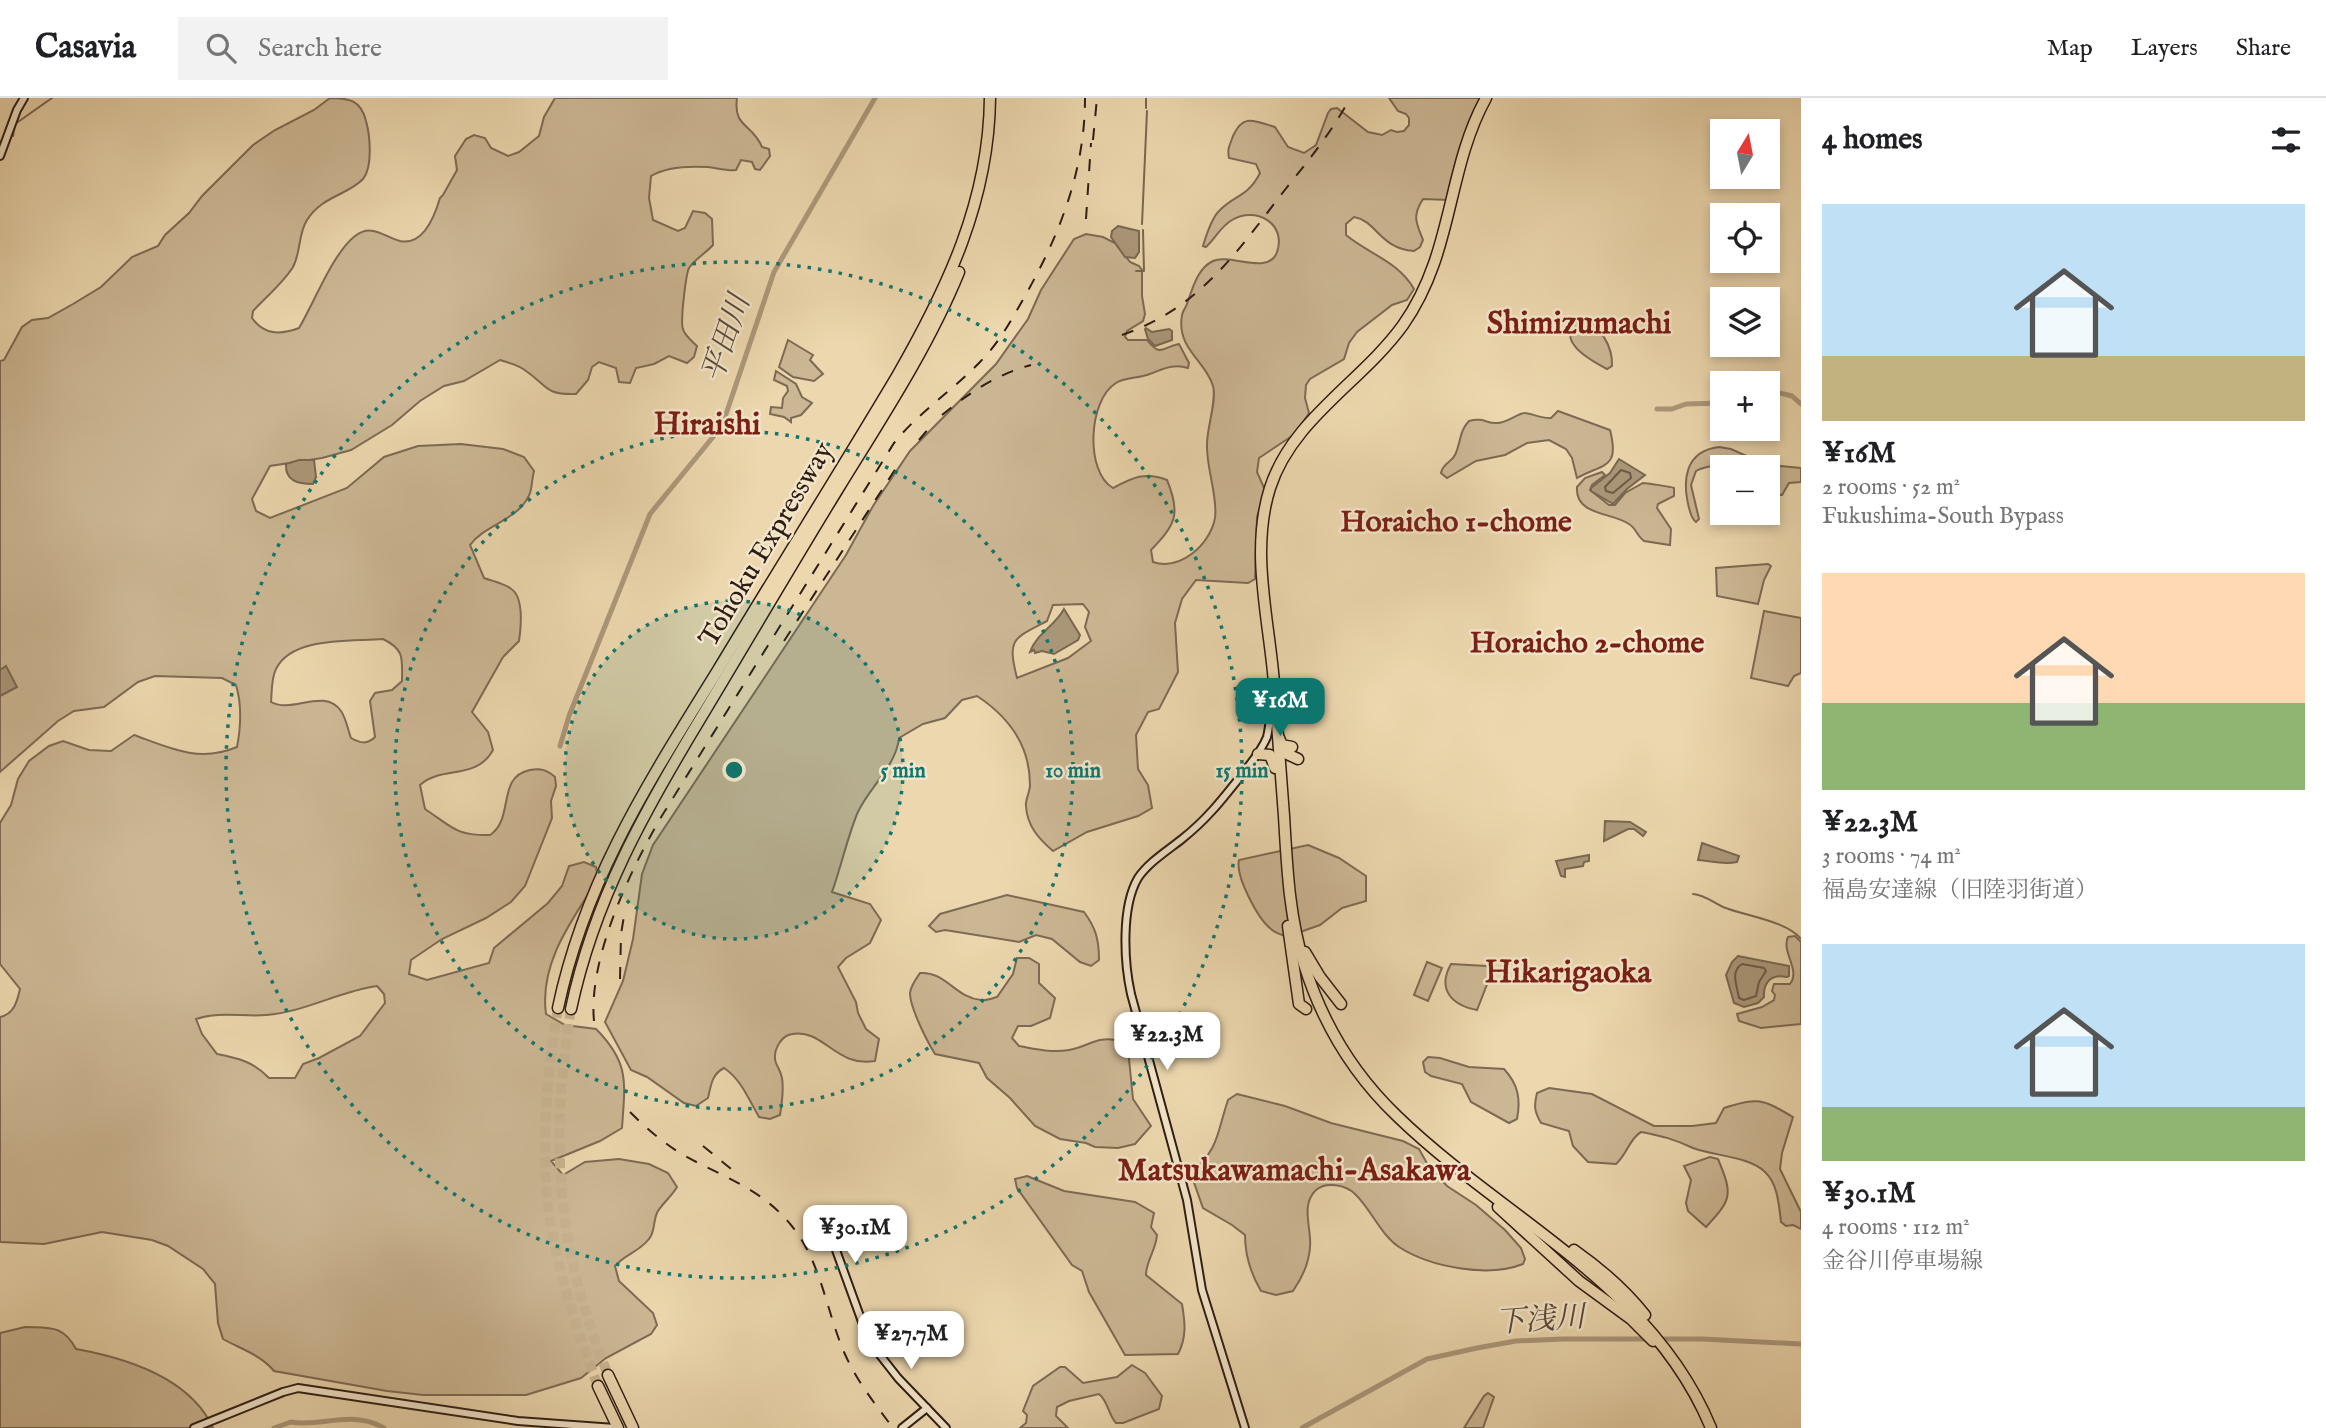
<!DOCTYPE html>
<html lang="en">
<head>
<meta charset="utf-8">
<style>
  :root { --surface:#fff; --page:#f2f2f2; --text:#202124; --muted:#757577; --line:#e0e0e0; --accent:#0f766e }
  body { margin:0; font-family:"IM FELL English","Noto Serif JP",serif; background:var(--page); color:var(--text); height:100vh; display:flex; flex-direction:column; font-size:26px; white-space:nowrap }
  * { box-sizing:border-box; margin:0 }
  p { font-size:23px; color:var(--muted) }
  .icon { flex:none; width:38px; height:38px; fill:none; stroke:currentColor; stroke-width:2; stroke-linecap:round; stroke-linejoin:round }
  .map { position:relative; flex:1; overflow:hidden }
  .panel { display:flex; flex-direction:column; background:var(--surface); width:525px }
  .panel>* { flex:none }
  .needle { width:46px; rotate:10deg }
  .fabs { position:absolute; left:1710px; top:21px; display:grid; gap:14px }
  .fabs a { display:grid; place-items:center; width:70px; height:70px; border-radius:0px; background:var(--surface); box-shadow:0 4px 10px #0003; font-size:35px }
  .price { position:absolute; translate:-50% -60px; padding:0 16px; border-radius:14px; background:#fff; color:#222; font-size:23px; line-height:46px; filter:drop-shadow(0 2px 4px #0008) }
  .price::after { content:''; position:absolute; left:50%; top:42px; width:21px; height:16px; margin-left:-10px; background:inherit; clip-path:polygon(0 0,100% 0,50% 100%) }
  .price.active { background:var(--accent); color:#fff }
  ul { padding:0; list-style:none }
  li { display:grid; align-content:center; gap:14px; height:371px; padding:0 21px }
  li span { display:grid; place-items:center; height:217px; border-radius:0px; color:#555 }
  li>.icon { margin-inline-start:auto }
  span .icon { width:126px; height:126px; fill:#fffc; stroke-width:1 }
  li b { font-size:30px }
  h2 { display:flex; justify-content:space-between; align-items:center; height:84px; padding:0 21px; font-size:30px }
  header { display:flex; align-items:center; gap:42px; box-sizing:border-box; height:98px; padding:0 35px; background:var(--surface); border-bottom:2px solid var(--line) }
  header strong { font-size:33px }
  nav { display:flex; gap:38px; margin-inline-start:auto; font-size:24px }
  .search { width:490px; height:63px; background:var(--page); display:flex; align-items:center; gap:18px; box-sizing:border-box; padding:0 24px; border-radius:0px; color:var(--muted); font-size:26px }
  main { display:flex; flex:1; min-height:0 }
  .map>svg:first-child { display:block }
  .green { fill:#ccb794; stroke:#7d6a54; stroke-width:2; fill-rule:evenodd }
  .water { fill:#ab987a; stroke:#796751; stroke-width:2 }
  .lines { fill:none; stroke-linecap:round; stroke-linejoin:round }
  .shore { stroke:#6c5a47; stroke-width:2 }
  .stream { stroke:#796751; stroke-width:2 }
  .river { stroke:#ab987a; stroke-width:5 }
  .highway-tunnel { stroke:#c6b28f; stroke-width:10; stroke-dasharray:10 5; stroke-linecap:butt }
  .secondary-casing { stroke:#2e1d14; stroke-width:10 }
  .highway-casing { stroke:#2e1d14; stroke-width:13 }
  .secondary { stroke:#f3e5ca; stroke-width:6 }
  .highway { stroke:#ecd7ae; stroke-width:10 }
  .rail { stroke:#2e1d14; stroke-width:2; stroke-dasharray:12 12; stroke-linecap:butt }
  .ring { fill:none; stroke:#0f766e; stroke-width:3.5; stroke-dasharray:3.5 7 }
  .labels { text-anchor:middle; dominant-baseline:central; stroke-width:5; stroke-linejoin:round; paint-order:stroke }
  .street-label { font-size:28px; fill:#2e1d14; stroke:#f3e5ca }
  .water-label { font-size:30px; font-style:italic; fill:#5a4838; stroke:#f3e5ca }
  .neighbourhood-label { font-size:30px; font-weight:bold; fill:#7a1f14; stroke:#f3e5ca }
  .quarter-label { font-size:32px; font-weight:bold; fill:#7a1f14; stroke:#f3e5ca }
  .centre { fill:#0f766e; stroke:#f3e5ca; stroke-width:3.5 }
  .ring-label { font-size:21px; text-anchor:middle; font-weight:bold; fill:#0f766e; stroke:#f3e5ca; stroke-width:5; stroke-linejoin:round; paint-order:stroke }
</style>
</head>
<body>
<header>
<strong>Casavia</strong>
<div class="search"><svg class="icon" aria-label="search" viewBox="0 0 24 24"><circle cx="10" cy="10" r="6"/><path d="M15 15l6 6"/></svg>Search here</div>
<nav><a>Map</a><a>Layers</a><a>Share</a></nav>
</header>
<main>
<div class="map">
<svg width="1801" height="1330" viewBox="0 0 1801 1330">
  <rect width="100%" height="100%" fill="#ecd7ae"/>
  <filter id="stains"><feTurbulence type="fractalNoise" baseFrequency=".00286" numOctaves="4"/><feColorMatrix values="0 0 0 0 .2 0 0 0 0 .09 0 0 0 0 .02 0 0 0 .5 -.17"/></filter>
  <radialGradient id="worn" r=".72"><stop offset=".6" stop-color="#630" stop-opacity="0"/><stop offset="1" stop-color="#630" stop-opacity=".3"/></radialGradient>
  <g class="green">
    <path d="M330,0C349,0 361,2 366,23C370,37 373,69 363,81C348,97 322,98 307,122C298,136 301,154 293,169C283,185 266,199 253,213L252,220C264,237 280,237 299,230C314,205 333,155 355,138C372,125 384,139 400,143C424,148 435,117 440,100L443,97L457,72L455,58L466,41L474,37L485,40L491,50L508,58L519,54L539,38L544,19L555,0H737C733,30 752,25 762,49L769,51L770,58L760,72L755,71L752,64L741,62L736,72C727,73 717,70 708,69C690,68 666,69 651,78L649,100L653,122L678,133L685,130L693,113L705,115L712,121L713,147C706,155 695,161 689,170C686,176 680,224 683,231C684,237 692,243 697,248L694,259L687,265L669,258L654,266L636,270L630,285L619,284L616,270L599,264L592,269L588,282L576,296C544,297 548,288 526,273C519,267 509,265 500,262L464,283L444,288L420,303L392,327L351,352L322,360L270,368L252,401L256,413L270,420L347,390L384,359L418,348L461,346L503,351L524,359L534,373C532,380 532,389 530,395C520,422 485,426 470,447L484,480C492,483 503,485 510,490C524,498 521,529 519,543L503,559L472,614L488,634L493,652C476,683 442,667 420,687L425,711C452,729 456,738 490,737C515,720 496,679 530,672C541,670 547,672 555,679L556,688L551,703L552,720L525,788L511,804L486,820L442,841L411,862L409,876L427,882L489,865L494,850L548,805L562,788L569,768L584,764L596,769L598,781C572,822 539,865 546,916L565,927L596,931C630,965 625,985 622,1030L600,1043L551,1063L563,1077L585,1064L619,1061L649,1066L668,1075L677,1089C672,1098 659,1109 657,1115C653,1124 655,1134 649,1141C639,1154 625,1156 615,1168L619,1183L653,1215L657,1227L651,1236L606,1260L581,1280L526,1297H423L387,1293L274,1273C261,1257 241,1251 223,1241L218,1225L215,1186L203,1171L168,1148L152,1142L102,1134L44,1146L0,1144V919C14,916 17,904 20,891L0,866V725L11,707L18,681L29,663L49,648L63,643L89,652L111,653L134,637C170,650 199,665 237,649C241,628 242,607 236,587L222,580L155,578L138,584L104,609L74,613L58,623L0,674V263L4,262L22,229L32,222L48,220L73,206L101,189L132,159L158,148L165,137L189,115L202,98L253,47L275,32L314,12ZM383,541C405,552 402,560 402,583L392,592L375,595L370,603L375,639C367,647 360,645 351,640C348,632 346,620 341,613C324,589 292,616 271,604C272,594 271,581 276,571C292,538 352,544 383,541ZM377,888L384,896L385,905L360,938L319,960L303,966L295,980H269C254,964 238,960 217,956L202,936L196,921C219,913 243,919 266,917C305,914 340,893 377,888Z"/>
    <path d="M1389,0H1482L1469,24L1449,102L1423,101C1412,118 1416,124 1423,142L1420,149L1414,153C1379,150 1377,123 1354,119L1346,126V137C1369,156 1399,164 1414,191L1407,202L1392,207L1357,234L1349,245L1344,261L1310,281L1306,287L1305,300L1309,315L1295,336L1259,360L1257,374L1265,392L1257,419L1255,481L1248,485L1196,482L1182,501L1175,525L1178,574L1159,611L1148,614L1136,637L1138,671L1148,687L1152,710L1138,718L1087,734L1053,753C1039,741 1027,728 1026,708C1025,702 1030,694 1030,687C1030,647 1009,619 977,598L962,602L945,620L923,626L899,640C896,669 868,690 857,716C847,741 841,769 832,794L870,806L881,822L870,845L846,860L838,869L856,904L858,915L866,931L879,941L875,963C836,970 823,930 792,936C780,938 772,954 776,965C778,970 781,974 782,980C784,992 782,1005 780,1017L770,1021L759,1019C749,1002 741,981 724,970C712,976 711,987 708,1000L696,1008L684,1005L647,979L631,972L605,924L623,883L633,841L642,776L653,747L846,457L873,408L910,353L996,266L1028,221L1041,192L1074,141L1086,136L1103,139L1115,145L1130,164L1139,168L1142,172V198L1145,216L1143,223L1127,233L1125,239L1128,242H1147C1161,260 1162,249 1179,246L1189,265L1188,270C1172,265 1162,272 1147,277C1138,280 1123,280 1116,285C1088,302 1085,374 1113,390C1132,380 1145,373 1167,382C1181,416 1176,426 1151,452L1153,464C1180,473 1210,447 1215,420C1218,398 1206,370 1207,346C1207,329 1217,302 1213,288C1206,263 1176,251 1182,217C1183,212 1187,208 1188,203C1193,189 1198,170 1213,163C1230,155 1269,178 1277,154C1287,125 1255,108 1232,122C1220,129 1216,140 1206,149L1203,148C1206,138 1211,121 1219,113C1234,97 1248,99 1260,75L1256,66L1229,60C1227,50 1230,47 1233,38C1243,15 1255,23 1275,29L1288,49L1304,55L1316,47L1328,15L1331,11L1337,10L1368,34L1382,37L1391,32L1397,34L1404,33L1409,27V20L1406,16L1398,13ZM1083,506L1089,514L1085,529L1091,543L1068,560L1017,580C1007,540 1013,541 1047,523L1053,507Z"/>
    <path d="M1581,220C1600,226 1613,249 1612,268L1607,271C1588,261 1552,241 1581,220Z"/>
    <polygon points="788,242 813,257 810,262 823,276 814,283 793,279 779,269"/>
    <polygon points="776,273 796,286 802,299 812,305 801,317 791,320 791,324 784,319 770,316 771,309 782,310 783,300 788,293 787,288 774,282"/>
    <path d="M1558,313L1610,332C1620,371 1604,365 1577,380L1572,360L1566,351L1549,342L1527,345L1505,357L1476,363L1447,380L1441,375C1443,365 1451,365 1455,357C1461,345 1459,333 1469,323C1485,319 1486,326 1497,325C1507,325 1515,317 1524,315C1527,314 1543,321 1551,320Z"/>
    <path d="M1719,349L1731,351L1749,359L1754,369C1736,369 1712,364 1696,373L1691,387L1699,421L1696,424C1691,420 1691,416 1689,410C1682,382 1685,353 1719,349Z"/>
    <polygon points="1781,368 1801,370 1801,384 1789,385 1782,397 1768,397 1768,373"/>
    <path d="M1602,374L1605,377L1592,387L1590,392L1609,407H1615L1625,395L1643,385C1646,385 1672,389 1674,390V398L1658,406L1657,410L1671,431L1670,447L1644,443C1637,438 1636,430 1629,426C1612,414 1575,418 1577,389L1585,380Z"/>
    <polygon points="1768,466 1771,468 1764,482 1758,506 1717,498 1716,470"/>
    <polygon points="1764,513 1801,520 1801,575 1794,578 1788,588 1751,580"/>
    <path d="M1308,747L1339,760L1366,778V803L1342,810L1320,827L1286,839C1281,836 1275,835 1271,831C1258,821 1235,778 1239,762Z"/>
    <path d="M1007,797L1084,814C1096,830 1099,842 1099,862L1091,868L1080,864L1052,841L1036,837L1019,844L945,832L936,834L929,828L940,816Z"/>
    <path d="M1795,838L1801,844V926L1761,930L1739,923L1737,916L1762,909L1774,902L1775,897L1772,893L1774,886H1790C1801,872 1781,854 1788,839Z"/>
    <path d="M1017,860H1029L1039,866V885L1055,900L1050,920L1031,928H1018L1012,940L1019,948C1036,951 1051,955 1069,952C1092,948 1094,937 1122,943L1128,951L1133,1001L1151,1028L1135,1046L1118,1050L1095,1049L1086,1045L1060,1041L1035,1028L1010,1000L987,980L979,965L935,956C927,943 910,910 910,895C911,887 916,881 920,875C945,873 956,900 981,902C986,903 993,900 997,899L1013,876Z"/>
    <polygon points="1427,864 1442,870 1428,903 1414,897"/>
    <path d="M1451,866L1487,868L1491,876L1477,912C1451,907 1437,891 1451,866Z"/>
    <path d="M1428,959L1440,960L1469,969L1504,971C1518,986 1521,1001 1517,1021L1509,1025L1471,1004L1462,986L1431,978L1425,974L1423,964Z"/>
    <path d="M1549,990L1592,996L1654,1028H1692L1716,1025L1724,1010C1759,999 1762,1001 1793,1019L1782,1055L1780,1071L1801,1114V1131L1793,1127L1786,1128L1781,1124C1779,1108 1778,1086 1765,1074C1749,1058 1713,1058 1693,1050C1674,1041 1662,1038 1641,1034C1630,1040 1627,1056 1616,1066L1588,1064L1573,1048L1569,1033L1541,1025C1534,1013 1534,1008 1537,995Z"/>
    <path d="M1237,996L1285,1008L1331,1025L1403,1043L1419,1051L1429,1069L1447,1088L1476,1107L1505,1132L1521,1150L1525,1161L1523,1166C1488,1180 1430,1169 1399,1149C1380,1136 1371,1111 1355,1096C1346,1087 1326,1083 1316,1092C1300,1107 1312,1131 1310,1149C1309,1165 1302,1180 1293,1193L1276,1197L1261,1193C1251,1176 1245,1157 1245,1137L1232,1127L1203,1110L1191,1076C1220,1048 1216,1038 1228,1002Z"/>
    <path d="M1710,1059L1718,1061C1733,1097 1732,1101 1706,1129L1688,1113L1686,1105L1691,1082L1684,1068Z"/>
    <path d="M1027,1078L1064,1093L1135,1104L1154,1115L1151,1129L1157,1137C1156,1152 1146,1163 1146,1177L1182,1206C1185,1224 1187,1239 1178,1256L1125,1257L1089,1194L1082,1173L1072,1167L1017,1090L1015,1081Z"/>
    <path d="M25,1229C51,1230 63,1227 76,1251C126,1260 190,1279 213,1330H0V1235Z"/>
    <path d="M1132,1267L1145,1275L1162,1298L1159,1311L1123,1325H1116C1108,1316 1108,1303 1099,1296L1069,1303L1057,1309L1056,1318L1068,1330H1020L1026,1325L1027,1317L1023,1313L1033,1288L1060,1269H1065L1083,1285L1117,1279Z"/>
    <polygon points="1488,1295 1494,1299 1483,1330 1464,1330 1484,1298"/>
  </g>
  <g class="water">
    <polygon points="1118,128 1139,133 1139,154 1135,160 1125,159 1111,139 1112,133"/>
    <polygon points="1146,230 1152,234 1169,231 1172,233 1172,242 1155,248 1148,241 1145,231"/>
    <polygon points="1619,361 1645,377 1627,391 1613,406 1591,393 1591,390 1610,375"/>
    <path d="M299,362H314L316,379L313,386C298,386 285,383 286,366Z"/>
    <path d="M1064,511L1080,537L1078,542L1054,556L1042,553L1035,555L1034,552L1030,554C1036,536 1055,528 1064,511Z"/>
    <polygon points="6,568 17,589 0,598 0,572"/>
    <polygon points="1605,723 1630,724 1646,734 1643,738 1634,731 1628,731 1604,743"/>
    <path d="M1702,745L1739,758L1737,764C1723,767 1712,763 1698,762Z"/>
    <polygon points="1589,757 1589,763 1584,764 1583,768 1565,771 1565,779 1561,778 1556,763"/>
    <path d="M1738,858L1789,868V878L1787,879C1772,876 1763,883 1764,899L1758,905L1744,909L1734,905L1726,877L1732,864Z"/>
  </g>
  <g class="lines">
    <g class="shore">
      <polygon points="1621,372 1630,375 1631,380 1613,395 1606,393 1605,389"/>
      <path d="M1742,866L1764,870L1766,873L1759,884L1756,898L1744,902L1739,900C1737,888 1730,873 1742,866Z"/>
    </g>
    <g class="stream">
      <polyline points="1146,10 1146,0"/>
      <polyline points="13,38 15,26 52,0"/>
      <polyline points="1142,126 1147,13"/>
      <polyline points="1136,173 1144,173 1143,132"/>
      <path d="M1693,796C1705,797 1712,804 1723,809C1745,818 1787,823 1801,841"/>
    </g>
    <g class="river">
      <polyline points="1768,292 1792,298 1801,306"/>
      <polyline points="1657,311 1672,311 1686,306 1722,305"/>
      <polyline points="560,648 569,618 650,416 722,328 774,174 875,0"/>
      <path d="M274,1330L291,1324C319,1330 353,1311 384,1330"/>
      <polyline points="1302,1330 1427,1261 1477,1250 1516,1243 1563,1241 1702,1241 1801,1246"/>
    </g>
    <g class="highway-tunnel">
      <path d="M558,910C547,974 541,1043 548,1108C556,1169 576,1231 598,1288"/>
      <path d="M571,911C549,1047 557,1149 608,1277"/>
    </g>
    <g class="secondary-casing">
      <g id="secondary">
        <polyline points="0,58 17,12 24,0"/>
        <polyline points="824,1119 869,1243 898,1280 946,1330"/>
        <polyline points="194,1330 283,1294 298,1290 518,1323 615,1330"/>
        <polyline points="902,1330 927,1310"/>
        <path d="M1245,1330L1202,1192L1187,1102L1131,896C1124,864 1121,809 1138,780C1149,764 1167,753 1182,741C1206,722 1221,703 1240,679C1250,666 1261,654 1267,639C1269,631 1270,621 1271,612"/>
      </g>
    </g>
    <g class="highway-casing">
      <g id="highway">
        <path d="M1486,0C1446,73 1454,155 1403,227C1362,284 1292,321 1270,390C1250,453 1269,521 1274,585C1277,630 1281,674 1284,718C1287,768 1289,818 1304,866C1322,924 1353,976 1397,1018C1503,1121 1652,1186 1711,1330"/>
        <polyline points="1279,640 1282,647 1292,649"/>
        <polyline points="1285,655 1298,661"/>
        <polyline points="1258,656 1270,657 1275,670"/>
        <polyline points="1288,828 1299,906 1306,911"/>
        <polyline points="1305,854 1320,879 1341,906"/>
        <path d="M558,910C585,781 650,682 718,572C777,474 838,377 897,278C947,191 989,103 990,0"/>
        <path d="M571,911C594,802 645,712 702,618C747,543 792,466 838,391C881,321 928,250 959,174"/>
        <polyline points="1498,1109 1579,1183 1631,1221 1653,1243"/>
        <path d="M1574,1152C1601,1171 1625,1192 1645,1217"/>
        <polyline points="608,1277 633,1330"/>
        <polyline points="598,1288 618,1330"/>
      </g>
    </g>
    <use href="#secondary" class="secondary"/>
    <use href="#highway" class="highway"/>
    <g class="rail">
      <polyline points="1093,42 1097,0"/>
      <polyline points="1086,121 1091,45"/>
      <path d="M1122,237C1200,210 1236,155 1284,93C1308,63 1332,34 1350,0"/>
      <path d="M942,317C969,295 997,276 1031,267"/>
      <polyline points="919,342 929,330"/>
      <polyline points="784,543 900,364"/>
      <polyline points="620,881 621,836 625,812"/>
      <path d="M594,923C588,860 631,770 663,716L894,345C919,314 952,293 980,264C999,245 1012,221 1025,198C1060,136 1085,72 1085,0"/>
      <path d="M630,1014C646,1030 661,1043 680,1055C721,1079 759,1088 791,1127C821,1163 826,1212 844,1254C856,1282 875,1306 893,1330"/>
      <polyline points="703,1048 736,1075"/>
    </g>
  </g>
  <circle cx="734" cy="672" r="169" fill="#0f766e" fill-opacity=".12"/>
  <g class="ring">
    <circle cx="734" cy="672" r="169"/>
    <circle cx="734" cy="672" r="339"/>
    <circle cx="734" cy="672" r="508"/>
  </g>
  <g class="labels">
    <g class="street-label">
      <text transform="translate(767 447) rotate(-59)">Tohoku Expressway</text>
    </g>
    <g class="water-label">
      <text transform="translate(727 241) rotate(-71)">平田川</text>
      <text transform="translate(1540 1223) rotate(-4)">下浅川</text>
    </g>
    <g class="neighbourhood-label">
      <text x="1456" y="425">Horaicho 1-chome</text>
      <text x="1587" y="546">Horaicho 2-chome</text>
    </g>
    <g class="quarter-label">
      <text x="1579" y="226">Shimizumachi</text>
      <text x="707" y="327">Hiraishi</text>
      <text x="1568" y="875">Hikarigaoka</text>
      <text x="1294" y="1073">Matsukawamachi-Asakawa</text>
    </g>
  </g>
  <circle cx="734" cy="672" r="10" class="centre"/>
  <g class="ring-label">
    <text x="903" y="679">5 min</text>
    <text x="1073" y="679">10 min</text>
    <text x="1242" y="679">15 min</text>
  </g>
  <rect width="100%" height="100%" filter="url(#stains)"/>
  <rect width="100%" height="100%" fill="url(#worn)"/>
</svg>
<div class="fabs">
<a><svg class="needle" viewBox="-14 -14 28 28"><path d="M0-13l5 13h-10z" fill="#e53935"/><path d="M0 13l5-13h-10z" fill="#757577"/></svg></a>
<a><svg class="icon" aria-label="locate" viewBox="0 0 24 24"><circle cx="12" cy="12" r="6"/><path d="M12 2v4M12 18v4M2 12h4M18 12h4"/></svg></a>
<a><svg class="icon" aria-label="layers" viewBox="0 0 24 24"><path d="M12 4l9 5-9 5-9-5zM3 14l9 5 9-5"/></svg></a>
<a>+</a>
<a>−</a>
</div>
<b class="price active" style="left:1280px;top:640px">¥16M</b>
<b class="price" style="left:1167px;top:974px">¥22.3M</b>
<b class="price" style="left:855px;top:1167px">¥30.1M</b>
<b class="price" style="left:911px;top:1273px">¥27.7M</b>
</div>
<section class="panel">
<h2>4 homes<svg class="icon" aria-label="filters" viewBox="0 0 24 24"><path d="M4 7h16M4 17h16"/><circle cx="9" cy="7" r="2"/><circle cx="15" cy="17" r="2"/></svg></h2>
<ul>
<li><span style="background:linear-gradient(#bfe0f5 70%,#c2b280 0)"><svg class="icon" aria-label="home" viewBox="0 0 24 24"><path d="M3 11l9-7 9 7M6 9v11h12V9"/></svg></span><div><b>¥16M</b><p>2 rooms · 52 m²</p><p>Fukushima-South Bypass</p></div></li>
<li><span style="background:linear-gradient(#ffd9b3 60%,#8fb573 0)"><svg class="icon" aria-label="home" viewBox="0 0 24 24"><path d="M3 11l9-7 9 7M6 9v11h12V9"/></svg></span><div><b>¥22.3M</b><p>3 rooms · 74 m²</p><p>福島安達線（旧陸羽街道）</p></div></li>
<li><span style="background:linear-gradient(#bfe0f5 75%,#8fb573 0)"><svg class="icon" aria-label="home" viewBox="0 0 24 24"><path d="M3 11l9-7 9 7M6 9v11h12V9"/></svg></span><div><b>¥30.1M</b><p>4 rooms · 112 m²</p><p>金谷川停車場線</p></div></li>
</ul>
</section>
</main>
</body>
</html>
